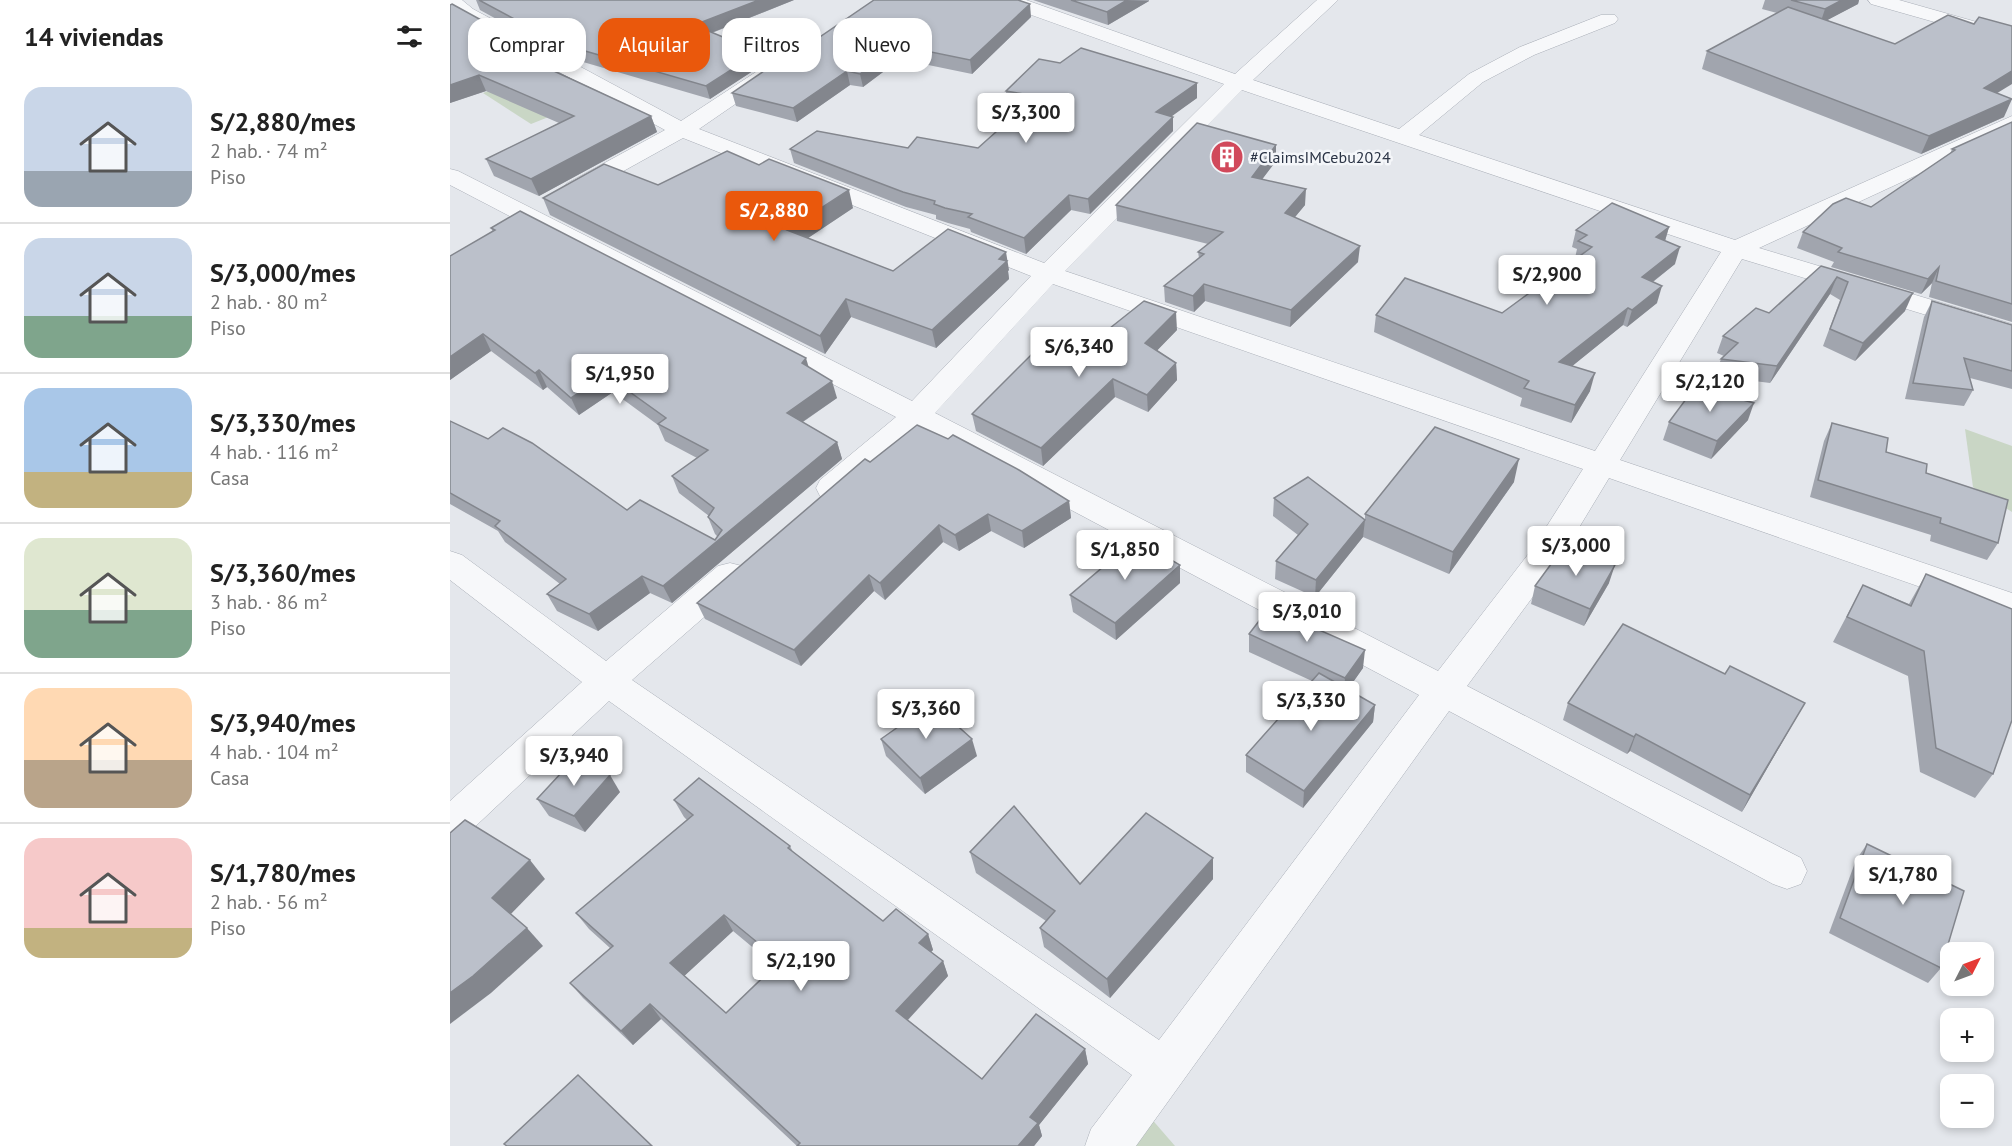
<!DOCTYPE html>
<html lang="es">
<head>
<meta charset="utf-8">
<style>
  :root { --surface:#fff; --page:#f2f2f2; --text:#222; --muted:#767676; --line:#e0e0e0; --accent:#ea580c }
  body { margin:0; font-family:"PT Sans",sans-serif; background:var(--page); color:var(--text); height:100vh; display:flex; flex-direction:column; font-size:22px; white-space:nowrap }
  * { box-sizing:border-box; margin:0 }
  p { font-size:20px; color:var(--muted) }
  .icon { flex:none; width:33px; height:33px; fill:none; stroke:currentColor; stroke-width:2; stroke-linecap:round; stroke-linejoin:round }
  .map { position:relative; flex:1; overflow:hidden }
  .details { display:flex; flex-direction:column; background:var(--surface); width:450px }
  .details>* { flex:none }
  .guide { position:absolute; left:18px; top:18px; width:570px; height:54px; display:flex; gap:12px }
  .needle { width:39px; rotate:48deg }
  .fabs { position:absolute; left:1490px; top:942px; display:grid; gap:12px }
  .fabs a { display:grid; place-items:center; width:54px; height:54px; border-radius:12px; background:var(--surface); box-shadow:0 3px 9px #0003; font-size:30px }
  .price { position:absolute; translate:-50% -51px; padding:0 14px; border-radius:6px; background:#fff; color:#222; font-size:20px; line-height:39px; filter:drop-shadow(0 2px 3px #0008) }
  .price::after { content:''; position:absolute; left:50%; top:36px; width:18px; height:14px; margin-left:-9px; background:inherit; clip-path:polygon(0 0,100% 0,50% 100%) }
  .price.on { background:var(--accent); color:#fff }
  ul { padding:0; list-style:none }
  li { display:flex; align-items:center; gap:18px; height:150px; padding:0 24px }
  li+li { border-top:2px solid var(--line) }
  li span { display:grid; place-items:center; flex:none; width:168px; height:120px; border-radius:18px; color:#555 }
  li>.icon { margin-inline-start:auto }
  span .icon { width:72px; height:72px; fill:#fffc; stroke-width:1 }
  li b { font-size:26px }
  h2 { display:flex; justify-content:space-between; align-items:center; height:72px; padding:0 24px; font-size:26px }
  .chip { padding:0 21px; border-radius:18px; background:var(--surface); box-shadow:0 3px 9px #0003; font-size:21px; line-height:54px }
  .chip.on { background:var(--accent); color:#fff }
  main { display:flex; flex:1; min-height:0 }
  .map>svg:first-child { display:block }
  .green { fill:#c9d6c5 }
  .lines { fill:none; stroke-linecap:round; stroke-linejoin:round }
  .minor-casing { stroke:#a9aeb7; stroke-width:1 }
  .minor { fill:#f7f8fa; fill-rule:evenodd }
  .wall { fill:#a1a5ae; fill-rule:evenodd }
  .shaded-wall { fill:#83868d }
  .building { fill:#bbc0ca; stroke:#83868d; stroke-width:1.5; fill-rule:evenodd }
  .labels { text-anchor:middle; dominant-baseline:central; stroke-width:5; stroke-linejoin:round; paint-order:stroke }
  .far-poi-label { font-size:16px; fill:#2b3445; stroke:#f4f6f9; text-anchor:start }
</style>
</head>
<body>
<main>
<section class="details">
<h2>14 viviendas<svg class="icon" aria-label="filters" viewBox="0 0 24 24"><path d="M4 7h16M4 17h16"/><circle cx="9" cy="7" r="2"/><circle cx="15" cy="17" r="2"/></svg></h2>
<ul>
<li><span style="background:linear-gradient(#c9d6e8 70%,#9aa5b1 0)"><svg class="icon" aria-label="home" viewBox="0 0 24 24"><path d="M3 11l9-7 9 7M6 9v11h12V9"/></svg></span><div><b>S/2,880/mes</b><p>2 hab. · 74 m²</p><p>Piso</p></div></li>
<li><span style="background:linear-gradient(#c9d6e8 65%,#7fa58c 0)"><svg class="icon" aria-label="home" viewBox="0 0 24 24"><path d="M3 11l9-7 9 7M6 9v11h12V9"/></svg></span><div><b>S/3,000/mes</b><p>2 hab. · 80 m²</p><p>Piso</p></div></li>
<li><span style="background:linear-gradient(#a9c7e8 70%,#c2b280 0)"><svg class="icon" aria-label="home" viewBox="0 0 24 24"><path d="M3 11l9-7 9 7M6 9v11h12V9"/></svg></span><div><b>S/3,330/mes</b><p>4 hab. · 116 m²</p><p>Casa</p></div></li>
<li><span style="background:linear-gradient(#dfe7d0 60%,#7fa58c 0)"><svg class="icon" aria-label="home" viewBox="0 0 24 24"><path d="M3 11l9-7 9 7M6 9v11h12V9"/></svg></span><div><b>S/3,360/mes</b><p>3 hab. · 86 m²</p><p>Piso</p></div></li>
<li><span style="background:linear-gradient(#ffd9b3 60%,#b9a48a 0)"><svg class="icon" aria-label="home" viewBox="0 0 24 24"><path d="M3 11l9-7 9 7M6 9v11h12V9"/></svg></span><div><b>S/3,940/mes</b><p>4 hab. · 104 m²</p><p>Casa</p></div></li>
<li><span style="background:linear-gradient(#f6c9c9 75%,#c2b280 0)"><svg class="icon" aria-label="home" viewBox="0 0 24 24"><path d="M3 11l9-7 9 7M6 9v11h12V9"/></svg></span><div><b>S/1,780/mes</b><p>2 hab. · 56 m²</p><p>Piso</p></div></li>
</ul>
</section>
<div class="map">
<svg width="1562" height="1146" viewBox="0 0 1562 1146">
  <rect width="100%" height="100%" fill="#e4e7ec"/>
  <g class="green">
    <polygon points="87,73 136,102 81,124 33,93"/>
    <polygon points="1515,429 1562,446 1562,512 1523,487"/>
    <polygon points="699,1116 725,1146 678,1146"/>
  </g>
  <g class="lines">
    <g class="minor-casing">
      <g id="minor">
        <path d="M0,0H12L23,9L231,121L312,68L319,66L326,68L329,72L326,76L249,129L594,263L774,84L551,4L548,0H576L785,74L867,0H888L803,80L949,129L1019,74L1070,47L1151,15H1165L1168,19L1165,23L1084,55L1033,82L969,135L1285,240L1562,116V131L1309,248L1562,324V341L1292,259L1170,460L1562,593V619L1159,478L1107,564L1017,686L1351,858L1357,871L1351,884L1337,889L1323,884L999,711L686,1146H635L641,1129L682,1075L159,701L14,837L0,842V801L132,682L0,580V551L12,555L156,661L268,566L280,563L292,566L297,575L292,584L182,680L709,1040L969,695L469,429L392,496L381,499L370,496L366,488L370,480L446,417L0,185V169L8,171L462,401L581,276L233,138L132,194L124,196L116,194L112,189L116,184L215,130L9,17L0,10ZM792,90L1271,252L1145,451L615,271ZM603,284L1133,469L1083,548L988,671L485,413Z"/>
        <polygon points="1418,0 1449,0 1562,32 1562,44 1421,4"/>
      </g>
    </g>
    <use href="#minor" class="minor"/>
  </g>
  <g class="wall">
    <polygon points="26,0 344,0 262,33 309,52 312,65 260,99 116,57 30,10"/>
    <polygon points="583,0 699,0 699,1 658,25"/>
    <polygon points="1315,0 1409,0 1408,4 1377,20 1547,93 1554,117 1471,154 1252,69 1257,51 1327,13 1312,9"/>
    <polygon points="0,5 101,69 201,116 207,132 89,196 44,176 36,159 109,123 36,91 0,103"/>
    <polygon points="581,17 522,74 454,60 447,67 441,66 413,87 400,85 347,122 286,106 282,93 333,62"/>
    <polygon points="610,63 747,83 747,98 721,116 723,131 640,214 621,210 576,254 521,232 520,229 498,223 486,219 486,215 456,207 344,163 340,149 528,148 573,108 557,105 556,91"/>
    <polygon points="1562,122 1562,322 1479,297 1482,283 1471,294 1381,267 1384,262 1347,248 1353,232 1421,207 1500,154 1502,149"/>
    <polygon points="826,145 826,161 812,179 855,205 845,217 908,262 840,327 755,301 744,312 715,302 714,286 749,258 748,252 758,244 667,221 666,205"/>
    <polygon points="208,185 403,208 358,238 443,271 559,270 558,271 559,279 486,348 401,317 375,354 100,215 93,198"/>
    <polygon points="1219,227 1215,241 1225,264 1203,282 1207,303 1177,327 1173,325 1122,366 1140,391 1121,423 1070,406 1072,398 924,332 926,315 1052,313 1126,259 1125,258 1127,249 1122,247 1126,230"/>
    <polygon points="41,228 358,367 387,398 353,422 387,442 392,459 222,603 200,593 148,631 107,611 97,594 110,584 55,542 48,531 0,504 0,421 177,510 265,540 268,537 265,534 258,517 259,516 229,493 222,476 247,458 215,441 208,425 163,392 129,415 97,387 93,390 41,351 0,380 0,256 43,232"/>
    <polygon points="1371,266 1455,311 1405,361 1373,346 1390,300 1380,294 1320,383 1265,376 1271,359 1274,356 1267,353 1273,336 1319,313"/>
    <polygon points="1482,301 1562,325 1562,389 1520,378 1523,390 1514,406 1455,399 1474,317"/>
    <polygon points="727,330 707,350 726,363 727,380 698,412 665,397 593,466 526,431 522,414 616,363"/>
    <polygon points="1298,420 1261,459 1213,440 1219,422"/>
    <polygon points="1382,423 1476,473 1548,543 1537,560 1480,541 1481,535 1360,497 1374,441"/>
    <polygon points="420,462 619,501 621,518 574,548 541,531 509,551 493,542 435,600 424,591 351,666 255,619 247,603"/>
    <polygon points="1064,482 999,574 913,537 865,597 825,579 826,561 848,535 823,516 824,498 915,520 915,514"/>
    <polygon points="730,565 730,583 666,640 623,612 620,595"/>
    <polygon points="1476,574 1543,774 1525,798 1470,772 1458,676 1383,642 1413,585 1459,604"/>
    <polygon points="1159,583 1134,626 1081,604 1085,586"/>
    <polygon points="799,634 913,668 898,689 925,705 923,722 853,808 796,772 796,755 862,681 799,652"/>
    <polygon points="1118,703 1345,720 1292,812 1180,751 1177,754 1113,720"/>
    <polygon points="431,739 527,756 475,794 436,756"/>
    <polygon points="170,792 135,832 99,816 87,799"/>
    <path d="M224,800L340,846L343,852L433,921L478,934L483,950L481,952L493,961L498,976L458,1020L532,1079L635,1049L638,1064L589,1125L592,1136L584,1146H347L211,1019L183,1045L133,998L120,983L160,948L139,929L126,913L237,820L234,817ZM283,931L325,966L276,1013L234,976Z"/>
    <polygon points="1417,844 1491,968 1478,983 1379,933 1406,860"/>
    <polygon points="520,852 630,884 763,858 763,879 660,998 594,947 590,928 596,921 526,873"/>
  </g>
  <g class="shaded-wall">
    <polygon points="309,0 344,0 248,38 244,25"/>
    <polygon points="677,0 699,1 658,25 657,12"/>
    <polygon points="1392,0 1409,0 1408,4 1370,24 1375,9"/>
    <polygon points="580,4 581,17 522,74 520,60"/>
    <polygon points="452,46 454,60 447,67 445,54"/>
    <polygon points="309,52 312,65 260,99 256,86"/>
    <polygon points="438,53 441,66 413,87 410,74"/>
    <polygon points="95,55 102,70 91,65"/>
    <polygon points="397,71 400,85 347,122 343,108"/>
    <polygon points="1562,71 1562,84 1526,106 1534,88"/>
    <polygon points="29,75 36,91 0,103 0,85"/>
    <polygon points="747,83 747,98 707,127 706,112"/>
    <polygon points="1562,99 1554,117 1471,154 1479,136"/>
    <polygon points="201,116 207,132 89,196 81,179"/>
    <polygon points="723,117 723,131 640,214 638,199"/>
    <polygon points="826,145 826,161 802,193 802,177"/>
    <polygon points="856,189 855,205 835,229 835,213"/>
    <polygon points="399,190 403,208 343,248 337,230"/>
    <polygon points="619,195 621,210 576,254 574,238"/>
    <polygon points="1219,227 1214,244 1206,237"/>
    <polygon points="910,246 908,262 840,327 841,310"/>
    <polygon points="1230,247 1225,264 1187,294 1192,277"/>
    <polygon points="556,252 559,270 558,271 559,279 486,348 482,330"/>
    <polygon points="1489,267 1482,283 1471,294 1478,279"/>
    <polygon points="1387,277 1380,294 1320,383 1327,366"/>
    <polygon points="754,284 755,301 744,312 743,296"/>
    <polygon points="1212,286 1207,303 1177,327 1182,310"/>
    <polygon points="1463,293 1455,311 1405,361 1413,343"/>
    <polygon points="396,299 401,317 375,354 370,336"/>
    <polygon points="1178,308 1173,325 1105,380 1109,362"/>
    <polygon points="726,312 727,330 697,361 695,343"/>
    <polygon points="33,334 41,351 0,380 0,357"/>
    <polygon points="356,358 361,375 352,363"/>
    <polygon points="726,363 727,380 698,412 697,395"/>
    <polygon points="89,370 97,387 93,390 85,373"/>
    <polygon points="1145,373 1140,391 1121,423 1125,405"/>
    <polygon points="156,375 163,392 129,415 121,398"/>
    <polygon points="663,379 665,397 593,466 591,448"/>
    <polygon points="382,381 387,398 342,429 337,413"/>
    <polygon points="1304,403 1298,420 1261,459 1267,441"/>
    <polygon points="387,442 392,459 222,603 213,586"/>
    <polygon points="1069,459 1064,482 999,574 1003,552"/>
    <polygon points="619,501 621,518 574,548 572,531"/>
    <polygon points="538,514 541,531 509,551 505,535"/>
    <polygon points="915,520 913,537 865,597 866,580"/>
    <polygon points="489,525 493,542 435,600 430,583"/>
    <polygon points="730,565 730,583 666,640 665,623"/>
    <polygon points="1165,565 1159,583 1134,626 1140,609"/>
    <polygon points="419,575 424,591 351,666 344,650"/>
    <polygon points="192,576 200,593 148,631 139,614"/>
    <polygon points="915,650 913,668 894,695 895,678"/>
    <polygon points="1355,703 1345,720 1292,812 1300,795"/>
    <polygon points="925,705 923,722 853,808 854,791"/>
    <polygon points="1186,734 1180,751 1177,754 1184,737"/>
    <polygon points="522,739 527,756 475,794 470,778"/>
    <polygon points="160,775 170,792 135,832 124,816"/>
    <polygon points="763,858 763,879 660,998 657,979"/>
    <polygon points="80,860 95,879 58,917 42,898"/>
    <polygon points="274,915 283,931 231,979 220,963"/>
    <polygon points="77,928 93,946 41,993 0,1024 0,993"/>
    <polygon points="478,934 483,950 475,958 469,943"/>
    <polygon points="493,961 498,976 452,1026 446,1011"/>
    <polygon points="200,1004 211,1019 183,1045 171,1031"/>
    <polygon points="635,1049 638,1064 589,1125 592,1136 584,1146 568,1146 580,1117"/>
  </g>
  <g class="building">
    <polygon points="29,0 309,0 244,25 309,52 256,86 111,44"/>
    <polygon points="424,0 568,0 580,4 520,60 452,46 445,54 438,53 410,74 397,71 343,108 282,93 330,60 333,62"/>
    <polygon points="621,0 677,0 657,12"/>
    <polygon points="1341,0 1392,0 1375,9"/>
    <polygon points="2,4 95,55 91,65 201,116 81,179 36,159 124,116 29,75 0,85 0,5"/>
    <polygon points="1338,7 1445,44 1498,15 1524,24 1529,17 1562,26 1562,71 1534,88 1562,99 1479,136 1257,51"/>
    <polygon points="631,48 747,83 706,112 723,117 638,199 619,195 574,238 518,217 522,214 495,208 484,204 485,201 453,192 340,149 367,131 458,148 467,137 528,148 586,96 556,91 589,59 610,63"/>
    <polygon points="1562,122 1562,304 1486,281 1489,267 1478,279 1388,252 1392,248 1353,232 1383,204 1396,198 1421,207 1505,150 1502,149"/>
    <polygon points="747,123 826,145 802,177 856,189 835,213 910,246 841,310 754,284 743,296 714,286 754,254 748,252 773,232 666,205"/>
    <polygon points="277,151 309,165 319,159 399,190 337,230 443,271 498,229 556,252 549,259 557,261 482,330 396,299 370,336 93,198 154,164 208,185"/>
    <polygon points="1162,203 1219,227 1206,237 1230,247 1192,277 1212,286 1182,310 1178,308 1109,362 1145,373 1125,405 1074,388 1079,381 926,315 955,278 1052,313 1142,247 1128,241 1137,235 1126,230"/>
    <polygon points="70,211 356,358 352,363 382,381 337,413 387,442 213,586 192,576 139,614 97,594 116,579 45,526 50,521 0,493 0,421 38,439 53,428 82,443 177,510 190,500 265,540 272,530 258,517 264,508 222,476 258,450 208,424 216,418 156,375 121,398 89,370 85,373 33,334 0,357 0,256 45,230 41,228"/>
    <polygon points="1371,266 1463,293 1413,343 1380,329 1398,282 1387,277 1327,366 1271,359 1288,343 1273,336 1306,308 1319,313"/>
    <polygon points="694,301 726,312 695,343 726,363 697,395 663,379 591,448 522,414 583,353 616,363"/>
    <polygon points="1482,301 1562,325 1562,371 1514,358 1523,390 1463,383"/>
    <polygon points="1245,387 1304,403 1267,441 1219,422"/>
    <polygon points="1382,423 1438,438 1436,452 1477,464 1476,473 1558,500 1548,543 1490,523 1491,518 1368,480"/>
    <polygon points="467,425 498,439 503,435 569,470 619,501 572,531 538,514 505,535 489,525 430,583 419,575 344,650 247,603 415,459 420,462"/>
    <polygon points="985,427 1069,459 1003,552 915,514"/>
    <polygon points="858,477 915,520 866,580 826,561 858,524 824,498"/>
    <polygon points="686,539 730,565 665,623 620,595"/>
    <polygon points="1115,545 1165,565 1140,609 1085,586"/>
    <polygon points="1476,574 1562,609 1562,720 1543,774 1486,748 1474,651 1397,617 1413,585 1461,606"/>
    <polygon points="819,608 915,650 895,678 799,634"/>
    <polygon points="1173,624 1275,674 1280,666 1355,703 1300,795 1186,734 1184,737 1118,703"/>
    <polygon points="869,673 925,705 854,791 796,755"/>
    <polygon points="482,703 522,739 470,778 431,739"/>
    <polygon points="125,758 160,775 124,816 87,799"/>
    <path d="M249,778L340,846L338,848L433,921L446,909L478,934L469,943L493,961L446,1011L532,1079L586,1014L635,1049L580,1117L588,1123L568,1146H347L350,1143L200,1004L171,1031L120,983L163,946L126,913L243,815L224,800ZM274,915L330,961L276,1013L220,963Z"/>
    <polygon points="564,806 630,884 696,813 763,858 657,979 590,928 605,911 520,852"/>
    <polygon points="15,820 80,860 42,898 77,928 23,976 0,993 0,833"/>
    <polygon points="1417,844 1514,891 1491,968 1390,918"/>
    <polygon points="128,1075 202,1146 57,1146 54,1144"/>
  </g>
  <defs>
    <g id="building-disc" transform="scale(1.725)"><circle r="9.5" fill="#d1495b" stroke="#f4f6f9"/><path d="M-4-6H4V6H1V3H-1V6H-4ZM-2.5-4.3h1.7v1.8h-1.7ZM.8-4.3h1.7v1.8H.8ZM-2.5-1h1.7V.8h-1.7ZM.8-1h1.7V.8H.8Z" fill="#fff"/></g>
  </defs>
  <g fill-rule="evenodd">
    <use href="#building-disc" x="777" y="157"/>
  </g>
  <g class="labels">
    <g class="far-poi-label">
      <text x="800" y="157">#ClaimsIMCebu2024</text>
    </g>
  </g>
</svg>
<div class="fabs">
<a><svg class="needle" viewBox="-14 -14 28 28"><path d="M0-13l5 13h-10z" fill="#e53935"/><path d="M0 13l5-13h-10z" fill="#767676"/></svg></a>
<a>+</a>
<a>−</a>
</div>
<b class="price" style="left:576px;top:144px">S/3,300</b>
<b class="price on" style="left:324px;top:242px">S/2,880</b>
<b class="price" style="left:1097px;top:306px">S/2,900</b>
<b class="price" style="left:629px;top:378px">S/6,340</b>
<b class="price" style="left:170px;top:405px">S/1,950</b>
<b class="price" style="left:1260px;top:413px">S/2,120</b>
<b class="price" style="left:1126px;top:577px">S/3,000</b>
<b class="price" style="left:675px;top:581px">S/1,850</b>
<b class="price" style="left:857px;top:643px">S/3,010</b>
<b class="price" style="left:861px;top:732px">S/3,330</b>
<b class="price" style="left:476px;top:740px">S/3,360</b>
<b class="price" style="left:124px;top:787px">S/3,940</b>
<b class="price" style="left:1453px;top:906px">S/1,780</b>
<b class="price" style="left:351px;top:992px">S/2,190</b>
<div class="guide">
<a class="chip">Comprar</a>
<a class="chip on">Alquilar</a>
<a class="chip">Filtros</a>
<a class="chip">Nuevo</a>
</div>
</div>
</main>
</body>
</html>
